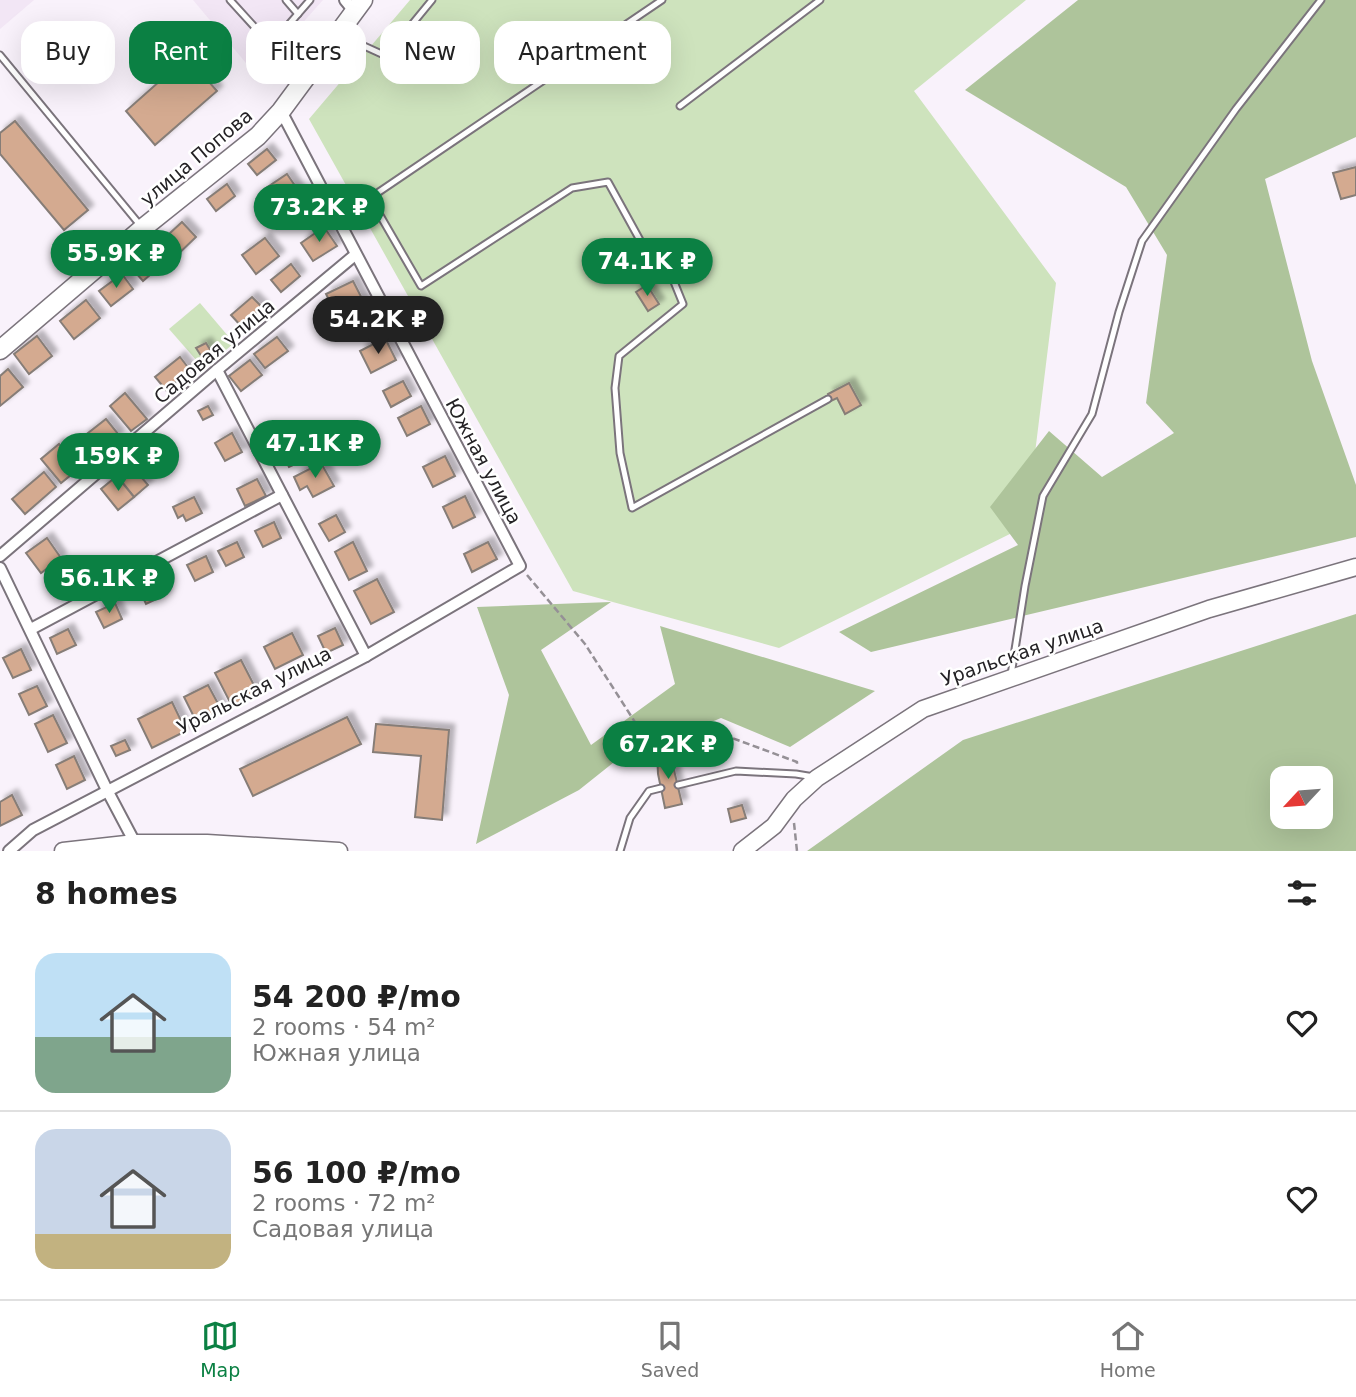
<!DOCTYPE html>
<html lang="en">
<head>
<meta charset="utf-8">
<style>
  :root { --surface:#fff; --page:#f6f6f6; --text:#222; --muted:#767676; --line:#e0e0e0; --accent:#0b8043 }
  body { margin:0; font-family:"DejaVu Sans",sans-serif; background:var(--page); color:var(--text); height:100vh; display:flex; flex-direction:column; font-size:26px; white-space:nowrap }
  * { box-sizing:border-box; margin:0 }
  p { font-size:23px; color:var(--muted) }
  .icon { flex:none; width:38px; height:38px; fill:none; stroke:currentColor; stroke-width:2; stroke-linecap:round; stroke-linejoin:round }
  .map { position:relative; height:851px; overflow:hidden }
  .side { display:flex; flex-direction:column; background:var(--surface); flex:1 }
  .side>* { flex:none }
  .top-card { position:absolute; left:21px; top:21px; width:700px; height:63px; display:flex; gap:14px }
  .needle { width:46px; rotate:244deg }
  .fabs { position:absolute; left:1270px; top:766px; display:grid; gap:14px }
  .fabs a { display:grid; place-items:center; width:63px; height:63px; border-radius:14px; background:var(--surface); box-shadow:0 7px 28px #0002; font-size:35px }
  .price { position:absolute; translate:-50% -60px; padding:0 16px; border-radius:24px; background:var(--accent); color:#fff; font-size:23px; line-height:46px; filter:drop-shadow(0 2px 4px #0008) }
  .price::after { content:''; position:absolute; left:50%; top:42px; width:21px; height:16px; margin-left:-10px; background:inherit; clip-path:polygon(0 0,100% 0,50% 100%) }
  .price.active { background:#222; color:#fff }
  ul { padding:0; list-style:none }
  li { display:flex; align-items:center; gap:21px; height:175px; padding:0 35px }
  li+li { border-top:2px solid var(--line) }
  li span { display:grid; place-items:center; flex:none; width:196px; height:140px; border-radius:21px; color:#555 }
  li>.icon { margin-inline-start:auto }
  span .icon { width:84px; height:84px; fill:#fffc; stroke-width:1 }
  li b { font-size:30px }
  h2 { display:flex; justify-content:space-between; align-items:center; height:84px; padding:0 35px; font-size:30px }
  .chip { padding:0 24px; border-radius:21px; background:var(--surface); box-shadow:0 7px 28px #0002; font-size:24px; line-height:63px }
  .chip.active { background:var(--accent); color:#fff }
  .tabs { display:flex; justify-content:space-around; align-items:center; height:98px; border-top:2px solid var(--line); background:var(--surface); font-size:19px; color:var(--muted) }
  .tabs a { display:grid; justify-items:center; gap:4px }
  .tabs .active { color:var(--accent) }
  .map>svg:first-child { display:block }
  .built { fill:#f2e6f5 }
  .green { fill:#cee3bd }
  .forest { fill:#aec49b; fill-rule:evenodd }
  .building { fill:#d4aa90; stroke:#867d77; stroke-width:2; filter:url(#shadow) }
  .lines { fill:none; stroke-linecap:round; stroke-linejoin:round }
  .lane-casing { stroke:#7b747c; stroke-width:9 }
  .street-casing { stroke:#7b747c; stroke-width:14 }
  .secondary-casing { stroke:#7b747c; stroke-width:19 }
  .primary-casing { stroke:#7b747c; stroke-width:21 }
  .path { stroke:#959096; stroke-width:2.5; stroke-dasharray:7 3.5; stroke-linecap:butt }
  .lane { stroke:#fff; stroke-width:5 }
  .street { stroke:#fff; stroke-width:10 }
  .secondary { stroke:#fff; stroke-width:16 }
  .primary { stroke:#fff; stroke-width:18 }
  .labels { text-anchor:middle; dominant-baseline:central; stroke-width:5; stroke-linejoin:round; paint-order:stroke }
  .street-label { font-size:19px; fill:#242225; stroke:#fff }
</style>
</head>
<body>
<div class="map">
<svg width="1356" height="851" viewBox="0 0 1356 851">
  <defs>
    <filter id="shadow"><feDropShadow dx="5.5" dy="-5.5" stdDeviation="2" flood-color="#0004"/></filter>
  </defs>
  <rect width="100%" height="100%" fill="#f9f2fb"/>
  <g class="built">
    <polygon points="0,0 34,0 0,29"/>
    <polygon points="193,0 323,0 256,75"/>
  </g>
  <g class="green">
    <polygon points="410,0 1026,0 914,91 1056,283 1026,526 779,648 573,591 309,119"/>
    <polygon points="200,303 234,343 204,369 169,329"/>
  </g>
  <g class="forest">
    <polygon points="1078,0 1356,0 1356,137 1265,179 1312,361 1356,485 1356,537 871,652 839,632 1018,545 990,507 1049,431 1102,477 1174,433 1146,403 1167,255 1126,187 965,90"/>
    <polygon points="611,602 541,650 591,745 675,684 660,626 875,691 790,747 721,718 687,732 638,743 579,790 476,844 509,695 477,607"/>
    <path d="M1356,614V851H807L963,740ZM1283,779H1321V817H1283Z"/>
  </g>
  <g class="building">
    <polygon points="187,57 217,91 155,145 126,111"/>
    <polygon points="15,121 88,210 64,230 0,154 0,133"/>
    <polygon points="267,149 276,160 257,175 248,164"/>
    <polygon points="1356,167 1356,195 1341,199 1333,173"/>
    <polygon points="287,174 300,193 279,207 266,188"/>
    <polygon points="227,184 235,196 216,211 207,199"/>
    <polygon points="182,222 196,237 172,260 157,245"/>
    <polygon points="324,227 337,246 313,261 301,243"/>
    <polygon points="265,238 279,256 256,274 242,255"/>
    <polygon points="151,245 166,261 143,281 129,265"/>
    <polygon points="291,264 300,276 281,292 271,280"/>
    <polygon points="122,274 133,289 111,306 99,291"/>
    <polygon points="353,281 373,320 346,334 326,294"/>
    <polygon points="647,285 659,304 648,311 636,292"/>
    <polygon points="252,297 262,307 241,326 231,315"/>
    <polygon points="86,300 100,318 74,339 60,321"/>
    <polygon points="37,336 52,356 29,374 14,354"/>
    <polygon points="277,337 288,351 265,368 254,354"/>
    <polygon points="385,338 396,360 371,373 360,351"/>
    <polygon points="206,343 211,351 202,357 196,348"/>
    <polygon points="180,357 190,370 166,390 155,377"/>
    <polygon points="250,360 262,375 241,391 229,376"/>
    <polygon points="8,369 23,387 0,406 0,376"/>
    <polygon points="403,381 411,396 391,407 383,391"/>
    <polygon points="849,383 861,405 845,414 837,398 831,401 828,394"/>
    <polygon points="125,393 147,419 131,431 110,406"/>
    <polygon points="208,406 213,415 203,420 198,411"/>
    <polygon points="421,406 430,424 407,436 398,418"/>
    <polygon points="106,419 119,435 96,453 83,437"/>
    <polygon points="295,431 308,458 289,467 276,440"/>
    <polygon points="232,433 242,452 225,461 215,443"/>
    <polygon points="59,444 66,452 74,446 87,462 61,483 41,459"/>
    <polygon points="445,456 455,476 433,487 423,467"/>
    <polygon points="321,463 334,486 313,497 307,486 300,490 294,477"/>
    <polygon points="131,465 148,485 134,497 117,476"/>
    <polygon points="44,472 56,487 25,514 12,499"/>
    <polygon points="117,476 134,497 118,510 101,489"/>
    <polygon points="257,479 266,496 245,506 237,489"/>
    <polygon points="465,496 475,517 453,528 443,507"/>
    <polygon points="194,497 202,513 186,521 183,515 178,518 173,507"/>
    <polygon points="336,515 345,532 329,541 319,524"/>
    <polygon points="274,522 281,538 263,547 255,531"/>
    <polygon points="47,538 61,558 41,573 26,553"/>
    <polygon points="237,542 244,557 226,566 218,551"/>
    <polygon points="353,542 367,571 349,580 335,552"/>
    <polygon points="488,542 497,559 472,572 464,554"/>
    <polygon points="206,556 213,572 195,581 187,565"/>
    <polygon points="78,576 83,585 70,593 65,583"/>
    <polygon points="377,579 394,612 371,624 354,591"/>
    <polygon points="157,580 165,595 146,604 139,589"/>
    <polygon points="115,603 122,619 104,628 96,612"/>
    <polygon points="335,628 343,645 326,653 318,636"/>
    <polygon points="68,629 76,645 57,654 50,638"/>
    <polygon points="292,633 303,655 275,669 264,647"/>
    <polygon points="21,649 31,670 13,678 3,658"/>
    <polygon points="241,660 258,693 232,706 215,673"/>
    <polygon points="208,685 222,711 197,723 184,697"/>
    <polygon points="37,686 47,706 29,715 19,694"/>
    <polygon points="172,702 186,731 152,748 138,719"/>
    <polygon points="53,715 67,743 48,752 35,724"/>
    <polygon points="347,717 361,744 253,796 240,769"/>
    <polygon points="376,724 449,730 442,820 415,817 421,756 373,752"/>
    <polygon points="125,740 130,750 116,756 111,746"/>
    <polygon points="665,750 674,770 682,804 665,808 658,774 657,752"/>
    <polygon points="74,756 85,780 67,789 56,765"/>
    <polygon points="12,795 22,815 0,826 0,802"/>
    <polygon points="742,805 746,818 731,822 728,809"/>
  </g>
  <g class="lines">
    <g class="lane-casing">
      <g id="lane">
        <polyline points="230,0 301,78"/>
        <polyline points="286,0 298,14"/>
        <polyline points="662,0 370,198 421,286 572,188 608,182 641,242 664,257 683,304 619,356 615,388 620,453 632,508 828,399"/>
        <polyline points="340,35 386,56 432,0"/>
        <polyline points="271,45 310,0"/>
        <polyline points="0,55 140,225"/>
        <polyline points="680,106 820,0"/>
        <polyline points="1011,675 1025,586 1043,496 1092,414 1119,312 1142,241 1236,109 1321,0"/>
        <polyline points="678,785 736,771 796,774 814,777"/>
        <polyline points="620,851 630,818 649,791 661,788"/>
      </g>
    </g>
    <g class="street-casing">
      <g id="street">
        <polyline points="345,0 354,11"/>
        <polyline points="217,370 366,656"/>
        <polyline points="0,556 217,370 355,255"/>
        <polyline points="0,568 107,790 135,843"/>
        <polyline points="31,629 282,495"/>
        <polyline points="9,851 33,830 366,656 520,566 281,111"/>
      </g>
    </g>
    <g class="secondary-casing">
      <g id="secondary">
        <polyline points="63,851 135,843 207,843 339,851"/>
        <polyline points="742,851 774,826 794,799 817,778 923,709 1209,609 1356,567"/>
      </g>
    </g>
    <g class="primary-casing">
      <polyline id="primary" points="0,350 143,228 258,136 281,111 363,0"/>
    </g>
    <g class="path">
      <polyline points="527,575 585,644 649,744 724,735 797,762 797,764"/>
      <polyline points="794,823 797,851"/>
    </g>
    <use href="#lane" class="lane"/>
    <use href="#street" class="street"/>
    <use href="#secondary" class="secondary"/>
    <use href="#primary" class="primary"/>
  </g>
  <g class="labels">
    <g class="street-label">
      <text transform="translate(196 157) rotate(-40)">улица Попова</text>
      <text transform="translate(214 351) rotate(-40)">Садовая улица</text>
      <text transform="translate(484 461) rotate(62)">Южная улица</text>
      <text transform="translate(1022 652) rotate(-19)">Уральская улица</text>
      <text transform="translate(254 690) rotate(-27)">Уральская улица</text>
    </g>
  </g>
</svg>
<div class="fabs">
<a><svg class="needle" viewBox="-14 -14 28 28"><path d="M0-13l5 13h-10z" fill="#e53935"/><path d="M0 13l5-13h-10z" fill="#767676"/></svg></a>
</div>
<b class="price" style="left:319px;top:244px">73.2K ₽</b>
<b class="price" style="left:116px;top:290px">55.9K ₽</b>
<b class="price" style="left:647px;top:298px">74.1K ₽</b>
<b class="price active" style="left:378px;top:356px">54.2K ₽</b>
<b class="price" style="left:315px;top:480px">47.1K ₽</b>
<b class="price" style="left:118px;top:493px">159K ₽</b>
<b class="price" style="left:109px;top:615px">56.1K ₽</b>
<b class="price" style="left:668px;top:781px">67.2K ₽</b>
<div class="top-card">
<a class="chip">Buy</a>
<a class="chip active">Rent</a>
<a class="chip">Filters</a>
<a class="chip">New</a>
<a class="chip">Apartment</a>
</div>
</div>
<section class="side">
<h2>8 homes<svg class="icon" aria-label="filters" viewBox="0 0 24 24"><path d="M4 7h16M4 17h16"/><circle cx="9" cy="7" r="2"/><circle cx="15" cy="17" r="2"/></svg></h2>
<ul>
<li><span style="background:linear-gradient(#bfe0f5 60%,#7fa58c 0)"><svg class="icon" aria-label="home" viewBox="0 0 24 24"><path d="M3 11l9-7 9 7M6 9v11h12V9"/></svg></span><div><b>54 200 ₽/mo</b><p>2 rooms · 54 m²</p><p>Южная улица</p></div><svg class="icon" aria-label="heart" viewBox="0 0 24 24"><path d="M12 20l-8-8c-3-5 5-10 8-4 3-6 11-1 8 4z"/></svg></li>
<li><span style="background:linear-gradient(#c9d6e8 75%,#c2b280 0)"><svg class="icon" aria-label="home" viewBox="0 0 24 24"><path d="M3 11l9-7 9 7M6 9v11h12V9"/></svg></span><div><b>56 100 ₽/mo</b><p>2 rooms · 72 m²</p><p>Садовая улица</p></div><svg class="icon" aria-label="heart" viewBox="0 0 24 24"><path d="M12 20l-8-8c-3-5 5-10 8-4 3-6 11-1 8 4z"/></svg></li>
</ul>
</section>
<nav class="tabs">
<a class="active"><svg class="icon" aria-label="map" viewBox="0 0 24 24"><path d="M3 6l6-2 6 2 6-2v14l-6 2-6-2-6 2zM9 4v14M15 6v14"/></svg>Map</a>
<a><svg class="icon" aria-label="saved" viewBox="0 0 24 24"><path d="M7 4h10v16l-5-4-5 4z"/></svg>Saved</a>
<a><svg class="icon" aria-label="home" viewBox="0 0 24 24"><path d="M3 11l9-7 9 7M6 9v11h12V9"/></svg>Home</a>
</nav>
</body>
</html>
